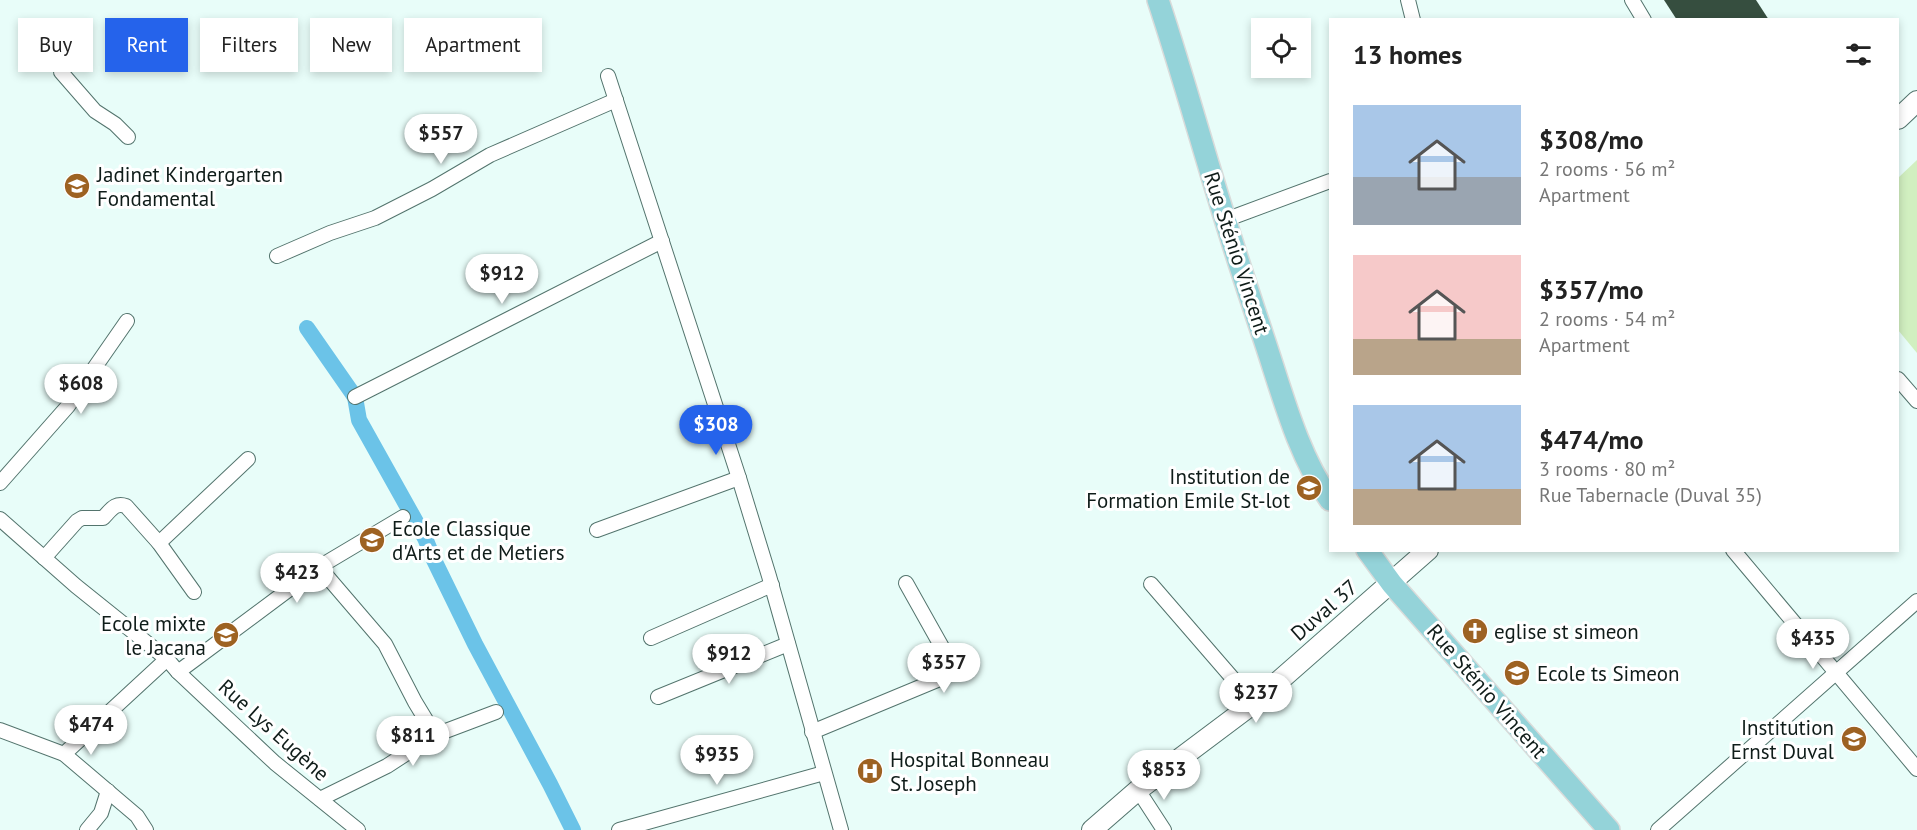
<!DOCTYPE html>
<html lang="en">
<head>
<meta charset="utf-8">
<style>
  :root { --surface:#fff; --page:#f2f2f2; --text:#222; --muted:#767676; --accent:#2563eb }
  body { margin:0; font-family:"PT Sans",sans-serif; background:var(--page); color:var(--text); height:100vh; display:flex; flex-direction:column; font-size:22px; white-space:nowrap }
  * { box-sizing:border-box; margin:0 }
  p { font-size:20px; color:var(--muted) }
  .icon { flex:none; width:33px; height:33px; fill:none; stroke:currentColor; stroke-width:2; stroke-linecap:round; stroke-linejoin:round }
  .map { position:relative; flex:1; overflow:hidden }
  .side { position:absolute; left:1329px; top:18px; width:570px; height:534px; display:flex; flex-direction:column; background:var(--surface); border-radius:0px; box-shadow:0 3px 9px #0003 }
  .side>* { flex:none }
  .guide { position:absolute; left:18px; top:18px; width:570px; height:54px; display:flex; gap:12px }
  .fabs { position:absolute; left:1251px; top:18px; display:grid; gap:12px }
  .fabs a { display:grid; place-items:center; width:60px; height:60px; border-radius:0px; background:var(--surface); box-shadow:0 3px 9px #0003; font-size:30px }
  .price { position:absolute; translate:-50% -51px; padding:0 14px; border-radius:21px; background:#fff; color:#222; font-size:20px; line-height:39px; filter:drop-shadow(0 2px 3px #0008) }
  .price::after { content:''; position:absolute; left:50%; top:36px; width:18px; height:14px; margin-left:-9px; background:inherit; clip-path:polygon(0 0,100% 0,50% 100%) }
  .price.on { background:var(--accent); color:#fff }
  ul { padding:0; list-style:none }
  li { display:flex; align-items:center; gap:18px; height:150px; padding:0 24px }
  li span { display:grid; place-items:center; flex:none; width:168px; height:120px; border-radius:0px; color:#555 }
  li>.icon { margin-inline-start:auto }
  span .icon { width:72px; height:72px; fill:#fffc; stroke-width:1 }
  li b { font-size:26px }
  h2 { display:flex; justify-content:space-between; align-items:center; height:72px; padding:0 24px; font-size:26px }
  .chip { padding:0 21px; border-radius:0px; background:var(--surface); box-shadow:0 3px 9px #0003; font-size:21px; line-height:54px }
  .chip.on { background:var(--accent); color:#fff }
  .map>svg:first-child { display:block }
  .green { fill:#d1efc0 }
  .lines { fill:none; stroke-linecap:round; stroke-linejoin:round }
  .canal { stroke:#6bc3e8; stroke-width:16 }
  .building { fill:#364e3f }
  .street-casing { stroke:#53746d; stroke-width:16 }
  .secondary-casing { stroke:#53746d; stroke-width:22 }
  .primary-casing { stroke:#d9dbda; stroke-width:24 }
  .street { stroke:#fff; stroke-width:14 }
  .secondary { stroke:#fff; stroke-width:20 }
  .primary { stroke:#94d3d9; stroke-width:21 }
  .labels { text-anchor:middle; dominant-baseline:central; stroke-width:6; stroke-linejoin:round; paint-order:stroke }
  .poi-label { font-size:21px; fill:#0f1c19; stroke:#fff; text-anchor:start }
  .street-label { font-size:21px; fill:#0f1c19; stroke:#fff }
</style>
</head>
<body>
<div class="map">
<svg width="1917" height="830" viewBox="0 0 1917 830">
  <rect width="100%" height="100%" fill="#e8fdf9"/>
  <polygon class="green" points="1917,160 1917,353 1898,330 1898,178"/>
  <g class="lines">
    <polyline class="canal" points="307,328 355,397 359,420 425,538 434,560 475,644 550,784 573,830"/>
  </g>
  <polygon class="building" points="1664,0 1756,0 1769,20 1677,20"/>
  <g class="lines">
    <g class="street-casing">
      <g id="street">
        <polyline points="1408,0 1413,20"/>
        <polyline points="1632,0 1644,20"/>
        <polyline points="61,72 95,111 115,124 128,137"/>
        <polyline points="608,76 739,478 769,576 841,830"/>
        <polyline points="1225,220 1330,181"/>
        <polyline points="277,256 330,233 375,218 432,189 490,155 616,100"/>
        <polyline points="1898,379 1917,401"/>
        <polyline points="355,397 662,241"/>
        <polyline points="0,483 68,406 127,321"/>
        <polyline points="0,519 76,586 167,659 178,672 275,763 358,830"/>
        <polyline points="597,530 739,478"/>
        <polyline points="159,543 248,459"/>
        <polyline points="1733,550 1917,769"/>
        <path d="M44,558L77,521L82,518H103C111,510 115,502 126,506L159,543L194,592"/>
        <polyline points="319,567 385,644 415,702 435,735"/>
        <polyline points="1151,584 1254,703"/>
        <polyline points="651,638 772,585"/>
        <polyline points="178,672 319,567 403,517"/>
        <polyline points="658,697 788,644"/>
        <polyline points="0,730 64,754 137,816 146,830"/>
        <polyline points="812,732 942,678 947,662 943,649 906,583"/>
        <polyline points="64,754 167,659"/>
        <polyline points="1138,790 1164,830"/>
        <polyline points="320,799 387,766 435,735 496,712"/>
        <polyline points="87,830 101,813 108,791"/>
        <polyline points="619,830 824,773"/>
        <polyline points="1658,830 1917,601"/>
      </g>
    </g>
    <g class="secondary-casing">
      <g id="secondary">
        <polyline points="1898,119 1917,101"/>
        <polyline points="1092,830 1138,790 1254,703 1428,550"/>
      </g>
    </g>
    <g class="primary-casing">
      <g id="primary">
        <path d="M1158,0C1182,72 1202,146 1225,219C1237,258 1250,297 1263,336C1281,389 1297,454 1330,500"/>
        <polyline points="1367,550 1392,584 1609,830"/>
      </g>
    </g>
    <use href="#street" class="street"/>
    <use href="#secondary" class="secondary"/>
    <use href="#primary" class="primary"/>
  </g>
  <defs>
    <g id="school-disc" transform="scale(1.35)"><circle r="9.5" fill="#9d6222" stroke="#fff"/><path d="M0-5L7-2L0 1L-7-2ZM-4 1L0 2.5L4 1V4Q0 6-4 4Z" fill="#fff"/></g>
    <g id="church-disc" transform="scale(1.35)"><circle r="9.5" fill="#9d6222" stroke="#fff"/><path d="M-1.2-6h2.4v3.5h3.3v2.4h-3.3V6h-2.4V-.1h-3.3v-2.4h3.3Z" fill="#fff"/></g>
    <g id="hospital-disc" transform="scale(1.35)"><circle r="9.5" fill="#9d6222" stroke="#fff"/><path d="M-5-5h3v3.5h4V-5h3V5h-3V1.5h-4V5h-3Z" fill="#fff"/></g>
  </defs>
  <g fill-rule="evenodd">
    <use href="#school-disc" x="77" y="186"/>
    <use href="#school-disc" x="1309" y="488"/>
    <use href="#school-disc" x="372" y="540"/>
    <use href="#church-disc" x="1475" y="631"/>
    <use href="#school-disc" x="226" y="635"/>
    <use href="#school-disc" x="1517" y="673"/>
    <use href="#school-disc" x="1854" y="739"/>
    <use href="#hospital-disc" x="870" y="771"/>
  </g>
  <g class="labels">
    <g class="poi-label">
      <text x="97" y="174">Jadinet Kindergarten<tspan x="97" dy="24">Fondamental</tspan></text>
      <text x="1290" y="476" text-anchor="end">Institution de<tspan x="1290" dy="24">Formation Emile St-lot</tspan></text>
      <text x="392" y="528">Ecole Classique<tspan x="392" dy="24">d'Arts et de Metiers</tspan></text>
      <text x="206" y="623" text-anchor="end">Ecole mixte<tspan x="206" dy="24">le Jacana</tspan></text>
      <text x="1494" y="631">eglise st simeon</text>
      <text x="1537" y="673">Ecole ts Simeon</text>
      <text x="1834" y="727" text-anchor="end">Institution<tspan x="1834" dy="24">Ernst Duval</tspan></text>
      <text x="890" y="759">Hospital Bonneau<tspan x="890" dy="24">St. Joseph</tspan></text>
    </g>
    <g class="street-label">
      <text transform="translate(1237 253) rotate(72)">Rue Sténio Vincent</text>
      <text transform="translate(1324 610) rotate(-41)">Duval 37</text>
      <text transform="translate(1487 691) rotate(49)">Rue Sténio Vincent</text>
      <text transform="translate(274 730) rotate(42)">Rue Lys Eugène</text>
    </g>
  </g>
</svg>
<div class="fabs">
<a><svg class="icon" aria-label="locate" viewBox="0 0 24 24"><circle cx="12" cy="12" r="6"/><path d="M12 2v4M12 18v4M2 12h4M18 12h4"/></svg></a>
</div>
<b class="price" style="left:441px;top:165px">$557</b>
<b class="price" style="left:502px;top:305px">$912</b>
<b class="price" style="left:81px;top:415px">$608</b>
<b class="price on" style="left:716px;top:456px">$308</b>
<b class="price" style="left:297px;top:604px">$423</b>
<b class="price" style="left:1813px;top:670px">$435</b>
<b class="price" style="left:729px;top:685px">$912</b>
<b class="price" style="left:944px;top:694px">$357</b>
<b class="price" style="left:1256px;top:724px">$237</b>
<b class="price" style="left:91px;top:756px">$474</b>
<b class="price" style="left:413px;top:767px">$811</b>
<b class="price" style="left:717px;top:786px">$935</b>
<b class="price" style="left:1164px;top:801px">$853</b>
<div class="guide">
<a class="chip">Buy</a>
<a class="chip on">Rent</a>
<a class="chip">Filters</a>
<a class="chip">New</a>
<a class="chip">Apartment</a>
</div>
<section class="side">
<h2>13 homes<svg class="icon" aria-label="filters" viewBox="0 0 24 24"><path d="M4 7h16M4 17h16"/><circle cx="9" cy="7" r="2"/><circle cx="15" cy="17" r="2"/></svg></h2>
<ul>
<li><span style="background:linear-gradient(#a9c7e8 60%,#9aa5b1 0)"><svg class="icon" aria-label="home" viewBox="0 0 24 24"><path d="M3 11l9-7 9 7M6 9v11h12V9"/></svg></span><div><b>$308/mo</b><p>2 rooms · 56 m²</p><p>Apartment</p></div></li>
<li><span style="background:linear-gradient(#f6c9c9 70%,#b9a48a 0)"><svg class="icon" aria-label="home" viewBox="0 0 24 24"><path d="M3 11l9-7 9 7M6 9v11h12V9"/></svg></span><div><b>$357/mo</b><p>2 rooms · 54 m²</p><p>Apartment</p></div></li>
<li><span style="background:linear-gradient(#a9c7e8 70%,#b9a48a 0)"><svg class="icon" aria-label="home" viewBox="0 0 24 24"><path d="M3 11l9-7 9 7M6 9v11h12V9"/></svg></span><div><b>$474/mo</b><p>3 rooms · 80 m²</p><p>Rue Tabernacle (Duval 35)</p></div></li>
</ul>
</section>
</div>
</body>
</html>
